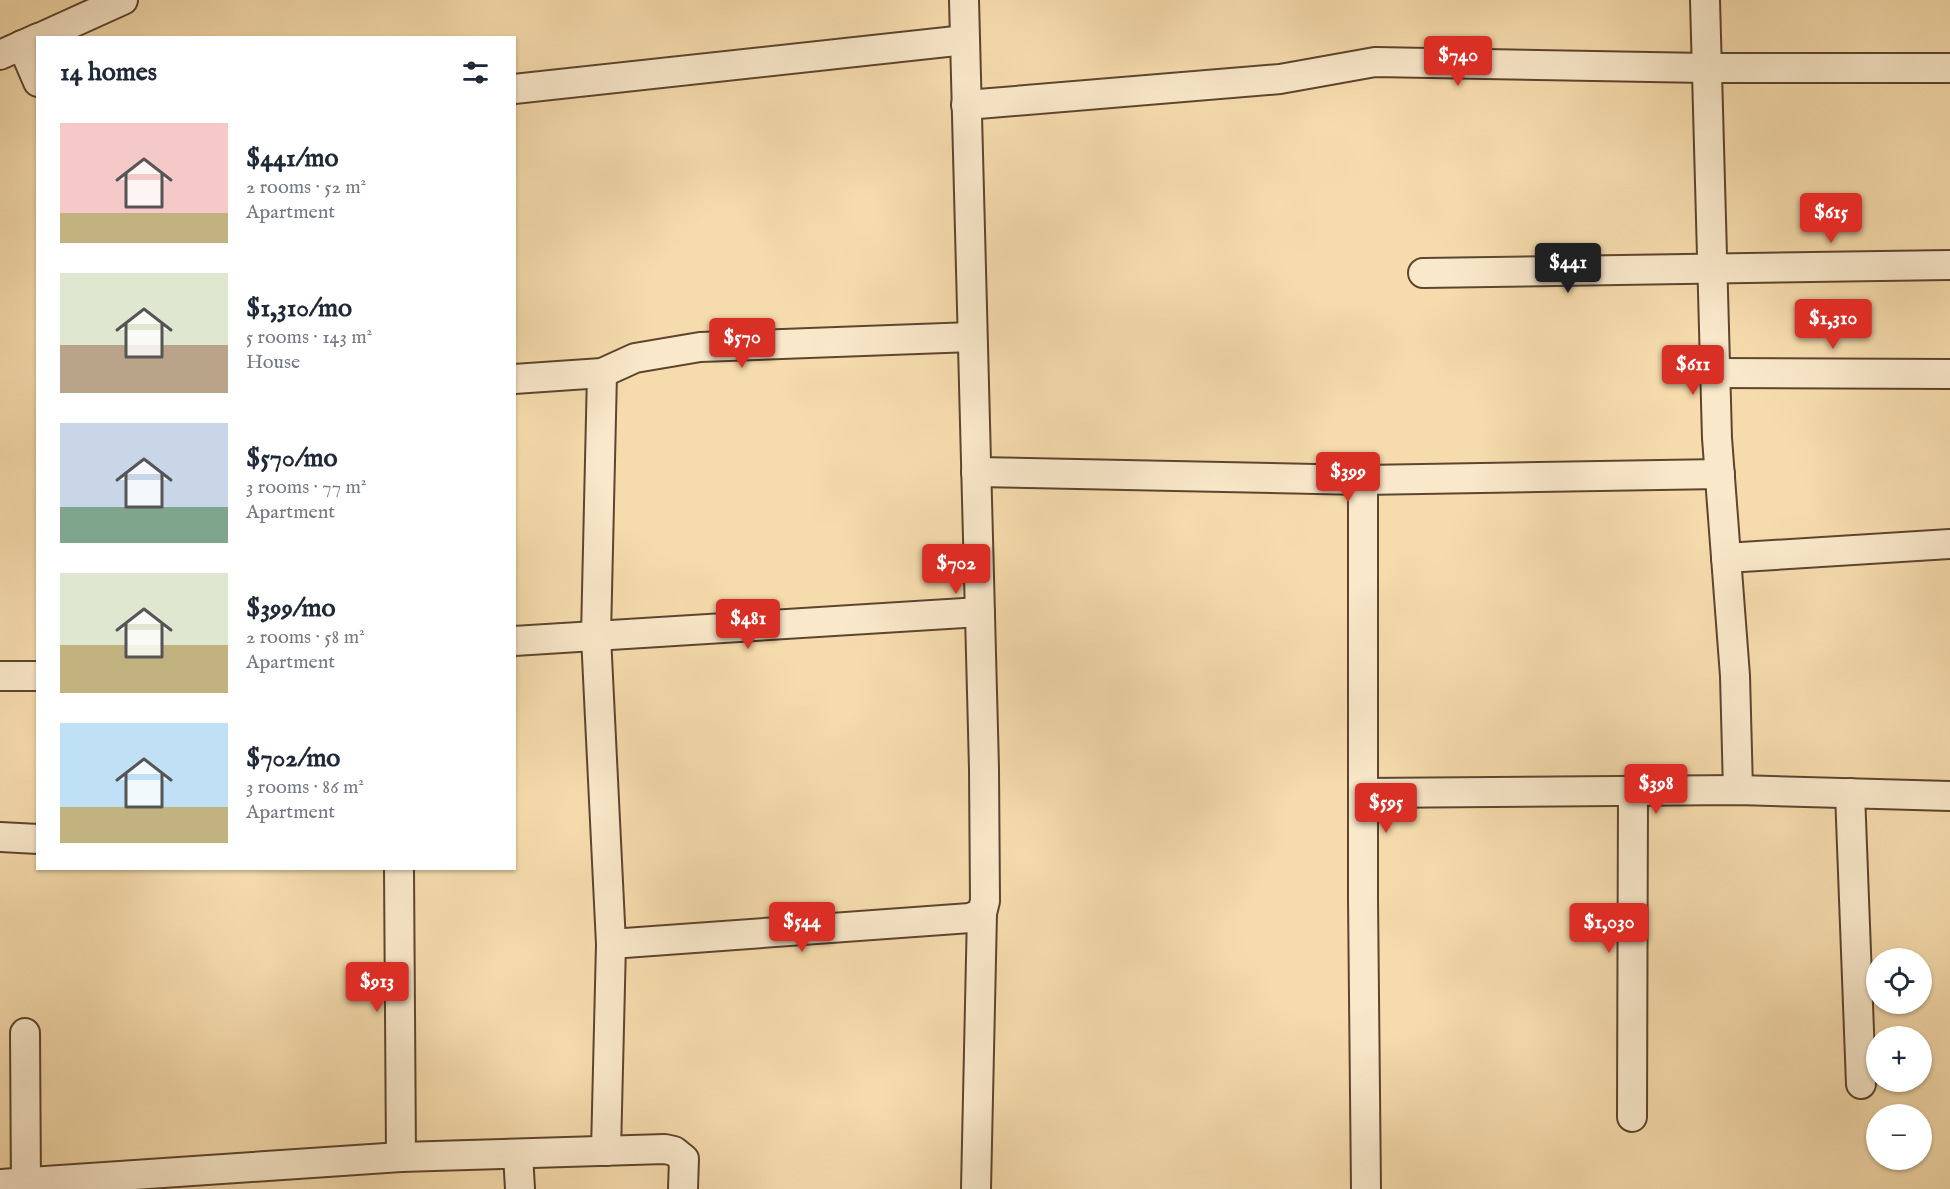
<!DOCTYPE html>
<html lang="en">
<head>
<meta charset="utf-8">
<style>
  :root { --surface:#fff; --page:#f2f2f3; --text:#1f2937; --muted:#747a83; --accent:#d93025 }
  body { margin:0; font-family:"IM FELL English",serif; background:var(--page); color:var(--text); height:100vh; display:flex; flex-direction:column; font-size:22px; white-space:nowrap }
  * { box-sizing:border-box; margin:0 }
  p { font-size:20px; color:var(--muted) }
  .icon { flex:none; width:33px; height:33px; fill:none; stroke:currentColor; stroke-width:2; stroke-linecap:round; stroke-linejoin:round }
  .map { position:relative; flex:1; overflow:hidden }
  .details { position:absolute; left:36px; top:36px; width:480px; height:834px; display:flex; flex-direction:column; background:var(--surface); border-radius:0px; box-shadow:0 2px 4px #0004 }
  .details>* { flex:none }
  .tools { position:absolute; left:1866px; top:948px; display:grid; gap:12px }
  .tools a { display:grid; place-items:center; width:66px; height:66px; border-radius:50%; background:var(--surface); box-shadow:0 2px 4px #0004; font-size:30px }
  .price { position:absolute; translate:-50% -51px; padding:0 14px; border-radius:6px; background:var(--accent); color:#fff; font-size:20px; line-height:39px; filter:drop-shadow(0 2px 3px #0008) }
  .price::after { content:''; position:absolute; left:50%; top:36px; width:18px; height:14px; margin-left:-9px; background:inherit; clip-path:polygon(0 0,100% 0,50% 100%) }
  .price.on { background:#222; color:#fff }
  ul { padding:0; list-style:none }
  li { display:flex; align-items:center; gap:18px; height:150px; padding:0 24px }
  li span { display:grid; place-items:center; flex:none; width:168px; height:120px; border-radius:0px; color:#555 }
  li>.icon { margin-inline-start:auto }
  span .icon { width:72px; height:72px; fill:#fffc; stroke-width:1 }
  li b { font-size:26px }
  h2 { display:flex; justify-content:space-between; align-items:center; height:72px; padding:0 24px; font-size:26px }
  .map>svg:first-child { display:block }
  .lines { fill:none; stroke-linecap:round; stroke-linejoin:round }
  .minor-casing { stroke:#5d452f; stroke-width:32 }
  .minor { stroke:#f9e8ca; stroke-width:28 }
</style>
</head>
<body>
<div class="map">
<svg width="1950" height="1189" viewBox="0 0 1950 1189">
  <rect width="100%" height="100%" fill="#f6dcad"/>
  <filter id="stains"><feTurbulence type="fractalNoise" baseFrequency=".00333" numOctaves="4"/><feColorMatrix values="0 0 0 0 .2 0 0 0 0 .09 0 0 0 0 .02 0 0 0 .5 -.17"/></filter>
  <radialGradient id="worn" r=".72"><stop offset=".6" stop-color="#630" stop-opacity="0"/><stop offset="1" stop-color="#630" stop-opacity=".3"/></radialGradient>
  <g class="lines">
    <g class="minor-casing">
      <g id="minor">
        <polyline points="964,0 984,769 985,901 982,913 976,1189"/>
        <polyline points="1705,0 1717,438 1735,676 1738,790"/>
        <polyline points="39,38 123,0"/>
        <polyline points="22,45 38,82"/>
        <polyline points="0,55 38,38"/>
        <polyline points="514,89 965,40"/>
        <polyline points="966,105 1280,79 1375,62 1706,68 1950,68"/>
        <polyline points="1423,273 1950,265"/>
        <polyline points="602,373 596,636 611,944 606,1151"/>
        <polyline points="1715,373 1950,374"/>
        <polyline points="514,379 602,373 635,358 700,347 972,337"/>
        <polyline points="976,472 1363,480 1720,474"/>
        <polyline points="1363,480 1363,899 1366,1189"/>
        <polyline points="1726,558 1950,544"/>
        <polyline points="514,641 980,612"/>
        <polyline points="0,676 38,676"/>
        <polyline points="1363,793 1738,790 1950,796"/>
        <polyline points="1850,793 1861,1084"/>
        <polyline points="0,837 38,839"/>
        <polyline points="399,868 401,1157"/>
        <polyline points="611,944 970,918 982,913"/>
        <polyline points="25,1033 26,1189"/>
        <polyline points="1632,1117 1633,792"/>
        <polyline points="518,1154 520,1189"/>
        <polyline points="0,1184 401,1157 665,1149 674,1151 684,1159 683,1189"/>
      </g>
    </g>
    <use href="#minor" class="minor"/>
  </g>
  <rect width="100%" height="100%" filter="url(#stains)"/>
  <rect width="100%" height="100%" fill="url(#worn)"/>
</svg>
<div class="tools">
<a><svg class="icon" aria-label="locate" viewBox="0 0 24 24"><circle cx="12" cy="12" r="6"/><path d="M12 2v4M12 18v4M2 12h4M18 12h4"/></svg></a>
<a>+</a>
<a>−</a>
</div>
<b class="price" style="left:1458px;top:87px">$740</b>
<b class="price" style="left:1831px;top:244px">$615</b>
<b class="price on" style="left:1568px;top:294px">$441</b>
<b class="price" style="left:1833px;top:350px">$1,310</b>
<b class="price" style="left:742px;top:369px">$570</b>
<b class="price" style="left:1693px;top:396px">$611</b>
<b class="price" style="left:1348px;top:503px">$399</b>
<b class="price" style="left:956px;top:595px">$702</b>
<b class="price" style="left:748px;top:650px">$481</b>
<b class="price" style="left:1656px;top:815px">$398</b>
<b class="price" style="left:1386px;top:834px">$595</b>
<b class="price" style="left:802px;top:953px">$544</b>
<b class="price" style="left:1609px;top:954px">$1,030</b>
<b class="price" style="left:377px;top:1013px">$913</b>
<section class="details">
<h2>14 homes<svg class="icon" aria-label="filters" viewBox="0 0 24 24"><path d="M4 7h16M4 17h16"/><circle cx="9" cy="7" r="2"/><circle cx="15" cy="17" r="2"/></svg></h2>
<ul>
<li><span style="background:linear-gradient(#f6c9c9 75%,#c2b280 0)"><svg class="icon" aria-label="home" viewBox="0 0 24 24"><path d="M3 11l9-7 9 7M6 9v11h12V9"/></svg></span><div><b>$441/mo</b><p>2 rooms · 52 m²</p><p>Apartment</p></div></li>
<li><span style="background:linear-gradient(#dfe7d0 60%,#b9a48a 0)"><svg class="icon" aria-label="home" viewBox="0 0 24 24"><path d="M3 11l9-7 9 7M6 9v11h12V9"/></svg></span><div><b>$1,310/mo</b><p>5 rooms · 143 m²</p><p>House</p></div></li>
<li><span style="background:linear-gradient(#c9d6e8 70%,#7fa58c 0)"><svg class="icon" aria-label="home" viewBox="0 0 24 24"><path d="M3 11l9-7 9 7M6 9v11h12V9"/></svg></span><div><b>$570/mo</b><p>3 rooms · 77 m²</p><p>Apartment</p></div></li>
<li><span style="background:linear-gradient(#dfe7d0 60%,#c2b280 0)"><svg class="icon" aria-label="home" viewBox="0 0 24 24"><path d="M3 11l9-7 9 7M6 9v11h12V9"/></svg></span><div><b>$399/mo</b><p>2 rooms · 58 m²</p><p>Apartment</p></div></li>
<li><span style="background:linear-gradient(#bfe0f5 70%,#c2b280 0)"><svg class="icon" aria-label="home" viewBox="0 0 24 24"><path d="M3 11l9-7 9 7M6 9v11h12V9"/></svg></span><div><b>$702/mo</b><p>3 rooms · 86 m²</p><p>Apartment</p></div></li>
</ul>
</section>
</div>
</body>
</html>
